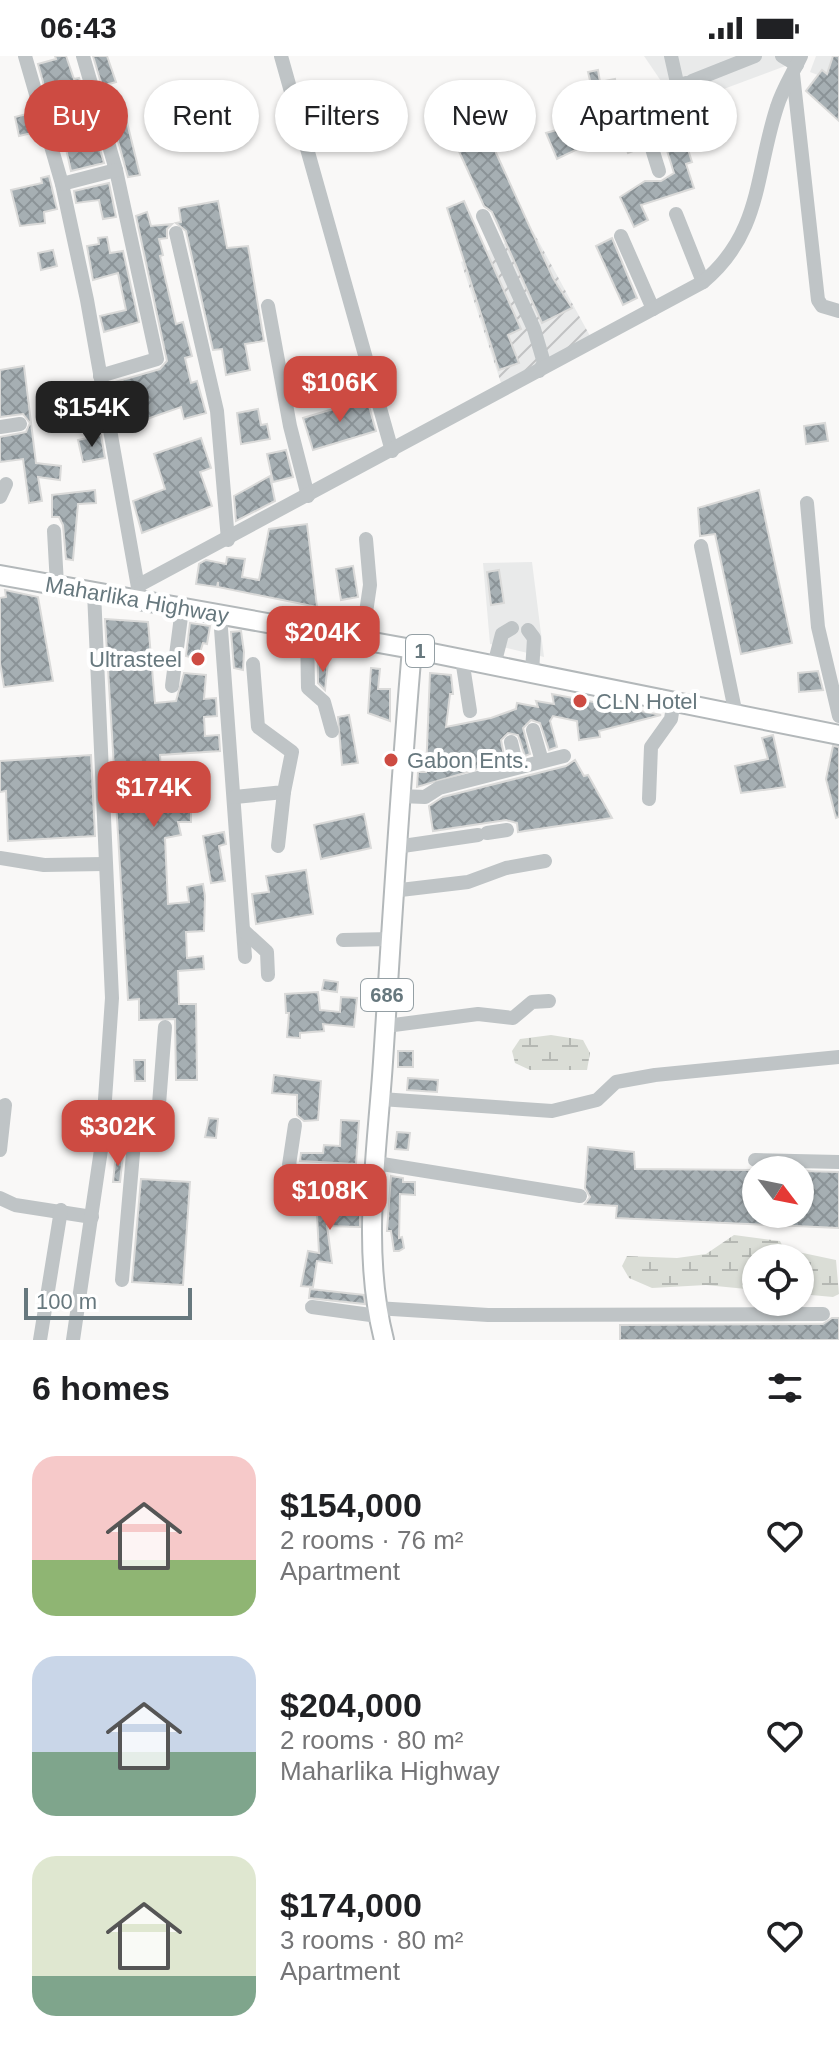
<!DOCTYPE html>
<html lang="en">
<head>
<meta charset="utf-8">
<style>
  :root { --surface:#fff; --page:#f2f2f2; --text:#202124; --muted:#757577; --accent:#cd4b42 }
  body { margin:0; font-family:Helvetica,sans-serif; background:var(--page); color:var(--text); height:100vh; display:flex; flex-direction:column; font-size:30px; white-space:nowrap }
  * { box-sizing:border-box; margin:0 }
  p { font-size:26px; color:var(--muted) }
  .icon { flex:none; width:44px; height:44px; fill:none; stroke:currentColor; stroke-width:2; stroke-linecap:round; stroke-linejoin:round }
  .map { position:relative; height:1284px; overflow:hidden }
  .details { display:flex; flex-direction:column; background:var(--surface); flex:1 }
  .details>* { flex:none }
  .banner { position:absolute; left:24px; top:24px; width:792px; height:72px; display:flex; gap:16px }
  .needle { width:52px; rotate:122deg }
  .buttons { position:absolute; left:742px; top:1100px; display:grid; gap:16px }
  .buttons a { display:grid; place-items:center; width:72px; height:72px; border-radius:50%; background:var(--surface); box-shadow:0 2px 6px #0004; font-size:40px }
  .scale { position:absolute; left:24px; bottom:20px; width:168px; box-sizing:border-box; padding-left:8px; border:4px solid #67787e; border-top:0; font-size:22px; line-height:28px; white-space:nowrap; color:#67787e; -webkit-text-stroke:6px #fff; paint-order:stroke }
  .price { position:absolute; translate:-50% -68px; padding:0 18px; border-radius:16px; background:var(--accent); color:#fff; font-size:26px; line-height:52px; filter:drop-shadow(0 2px 4px #0008) }
  .price::after { content:''; position:absolute; left:50%; top:48px; width:24px; height:18px; margin-left:-12px; background:inherit; clip-path:polygon(0 0,100% 0,50% 100%) }
  .price.on { background:#222; color:#fff }
  ul { padding:0; list-style:none }
  li { display:flex; align-items:center; gap:24px; height:200px; padding:0 32px }
  li span { display:grid; place-items:center; flex:none; width:224px; height:160px; border-radius:24px; color:#555 }
  li>.icon { margin-inline-start:auto }
  span .icon { width:96px; height:96px; fill:#fffc; stroke-width:1 }
  li b { font-size:34px }
  h2 { display:flex; justify-content:space-between; align-items:center; height:96px; padding:0 32px; font-size:34px }
  .chip { padding:0 28px; border-radius:36px; background:var(--surface); box-shadow:0 2px 6px #0004; font-size:28px; line-height:72px }
  .chip.on { background:var(--accent); color:#fff }
  .status { display:flex; justify-content:space-between; align-items:center; height:56px; padding:0 40px; background:var(--surface); direction:ltr }
  .status svg { height:22px; fill:currentColor }
  .map>svg:first-child { display:block }
  .built { fill:#e9eaea }
  .industrial { fill:url(#industrial-furrows) }
  .wetland { fill:url(#wetland-marsh) }
  .building { fill:url(#building-cross-hatch); stroke:#dadad9; stroke-width:2 }
  .lines { fill:none; stroke-linecap:round; stroke-linejoin:round }
  .major-casing { stroke:#b3b8ba; stroke-width:22 }
  .minor { stroke:#bfc4c6; stroke-width:14 }
  .major { stroke:#fff; stroke-width:18 }
  .poi-dot { fill:#cd4b42; stroke:#fff; stroke-width:3 }
  .labels { text-anchor:middle; dominant-baseline:central; stroke-width:8; stroke-linejoin:round; paint-order:stroke }
  .shield { fill:#fff; stroke:#95a0a5; stroke-width:2 }
  .shield-label { font-size:20px; font-weight:bold; fill:#67787e }
  .street-label { font-size:22px; fill:#67787e; stroke:#fff }
  .poi-label { font-size:22px; fill:#67787e; stroke:#fff; text-anchor:start }
</style>
</head>
<body>
<div class="status"><b>06:43</b><svg viewBox="0 0 49 12"><path d="M0 12V9h3v3zM5 12V6h3v6zM10 12V3h3v9zM15 12V0h3v12zM26 1h20v11H26zM47 4h2v5h-2z"/></svg></div>
<div class="map">
<svg width="839" height="1284" viewBox="0 0 839 1284">
  <defs>
    <pattern id="industrial-furrows" width="10" height="10" patternUnits="userSpaceOnUse" patternTransform="scale(2)"><rect width="10" height="10" fill="#e9eaea"/><path d="M-1 1l2-2M0 10L10 0M9 11l2-2" fill="none" stroke="#c1c2c3"/></pattern>
    <pattern id="wetland-marsh" width="20" height="14" patternUnits="userSpaceOnUse" patternTransform="scale(2)"><rect width="20" height="14" fill="#daddd6"/><path d="M1 5h8M5 5V1M11 12h8M15 12V8" fill="none" stroke="#b5b8b3"/></pattern>
    <pattern id="building-cross-hatch" width="8" height="8" patternUnits="userSpaceOnUse" patternTransform="scale(2)"><rect width="8" height="8" fill="#a6afb3"/><path d="M0 0l8 8M0 8l8-8" fill="none" stroke="#8b9397"/></pattern>
  </defs>
  <rect width="100%" height="100%" fill="#f9f8f7"/>
  <g class="built">
    <polygon points="644,0 792,0 788,9 678,50"/>
    <polygon points="816,0 839,0 839,27 810,16"/>
    <polygon points="532,506 544,601 490,588 483,507"/>
  </g>
  <polygon class="industrial" points="533,175 590,280 501,327 461,206"/>
  <g class="wetland">
    <polygon points="551,979 583,984 590,997 587,1014 530,1014 515,1007 512,995 520,983"/>
    <polygon points="734,1179 780,1185 784,1193 836,1204 839,1238 833,1241 800,1238 800,1202 756,1202 756,1234 706,1229 652,1232 629,1222 622,1210 627,1200 677,1202 706,1198"/>
  </g>
  <g class="building">
    <polygon points="55,0 66,0 74,23 79,22 104,107 71,115 64,84 79,80 76,56 70,37 48,44 38,8 56,3"/>
    <polygon points="93,0 107,0 116,26 102,30"/>
    <polygon points="833,0 839,0 839,65 806,35 822,14 827,18"/>
    <polygon points="598,14 600,26 615,23 617,40 606,42 605,34 593,37 588,16"/>
    <polygon points="122,46 140,119 128,121 108,49"/>
    <polygon points="673,46 692,106 686,108 694,132 641,149 648,164 634,171 620,141 645,125 661,125 674,117 658,66 660,58"/>
    <polygon points="31,57 36,76 19,80 15,61"/>
    <polygon points="638,61 641,92 628,97 618,69"/>
    <polygon points="599,62 607,79 557,103 546,77"/>
    <polygon points="487,77 553,222 572,252 542,267 492,156 484,150 457,91"/>
    <polygon points="49,120 57,153 44,156 45,167 20,170 11,134 42,127 41,122"/>
    <polygon points="109,127 116,161 103,163 99,144 76,147 74,135"/>
    <polygon points="218,145 227,192 248,190 264,285 245,288 250,314 226,319 222,293 213,294 186,175 176,167 181,166 179,152"/>
    <polygon points="464,145 521,273 508,279 519,307 499,314 447,152"/>
    <polygon points="147,156 151,170 172,168 167,173 167,182 159,183 163,199 160,200 176,268 183,266 192,300 185,302 191,327 197,325 206,357 184,363 181,351 147,363 144,353 121,359 112,327 160,313 167,305 136,160"/>
    <polygon points="107,181 110,197 123,195 139,266 104,276 100,260 126,254 118,217 93,224 87,190 99,188 98,182"/>
    <polygon points="612,182 637,242 623,249 596,190"/>
    <polygon points="53,194 57,210 41,214 38,197"/>
    <polygon points="24,310 36,407 61,410 60,424 38,421 42,445 29,447 23,403 0,406 0,381 26,376 30,367 23,358 0,361 0,314"/>
    <polygon points="367,343 376,375 313,394 303,362"/>
    <polygon points="258,353 261,369 267,368 270,383 241,388 237,357"/>
    <polygon points="825,367 828,385 806,388 804,370"/>
    <polygon points="101,379 105,402 83,406 78,384"/>
    <polygon points="201,382 211,412 200,416 212,450 142,477 133,445 165,433 154,398"/>
    <polygon points="286,394 293,421 273,426 267,398"/>
    <polygon points="270,420 275,445 236,465 234,440"/>
    <polygon points="95,434 96,447 78,448 73,504 66,503 63,469 59,461 52,461 52,439"/>
    <polygon points="759,434 792,587 741,598 715,478 700,480 698,452"/>
    <polygon points="307,468 317,551 218,531 218,526 217,531 196,528 199,508 206,504 226,508 227,501 245,503 242,521 259,524 269,473"/>
    <polygon points="353,510 358,541 341,544 336,513"/>
    <polygon points="499,514 504,547 491,549 487,516"/>
    <polygon points="5,534 38,541 53,625 4,631 0,607 0,542 6,541"/>
    <polygon points="105,563 148,566 155,647 176,645 184,617 206,619 204,643 216,642 217,660 204,661 205,680 219,679 220,695 160,699 163,749 191,747 191,766 178,766 181,779 165,782 168,848 189,846 187,831 203,828 205,840 204,875 186,876 187,902 203,900 204,913 178,915 179,948 196,948 197,1024 176,1024 175,963 139,964 139,943 128,944"/>
    <polygon points="190,567 210,570 207,588 203,587 198,603 186,600"/>
    <polygon points="241,575 244,596 243,614 234,612 231,576"/>
    <polygon points="318,606 328,606 325,634 318,627"/>
    <polygon points="371,612 380,613 378,633 390,633 390,665 368,657"/>
    <polygon points="818,615 823,634 799,636 798,617"/>
    <polygon points="430,617 451,619 453,638 450,638 446,671 491,662 516,653 517,647 538,651 536,645 554,648 552,638 661,659 599,675 600,681 579,684 577,665 553,660 550,665 557,691 549,694 540,667 531,664 523,672 530,698 525,700 518,679 508,677 501,684 505,705 417,731 418,716 426,716"/>
    <polygon points="349,659 358,707 342,709 338,661"/>
    <polygon points="773,679 785,731 741,737 735,710 768,703 762,682"/>
    <polygon points="833,690 839,691 839,761 836,762 826,723"/>
    <polygon points="91,699 95,780 8,785 6,735 0,736 0,705"/>
    <polygon points="575,704 584,720 588,719 612,762 518,776 517,767 506,764 433,775 429,750 443,741 566,710"/>
    <polygon points="364,758 371,792 321,803 314,769"/>
    <polygon points="224,776 226,788 219,790 225,825 211,827 203,780"/>
    <polygon points="306,814 313,858 256,868 252,838 269,836 266,820"/>
    <polygon points="324,924 338,926 337,936 322,934"/>
    <polygon points="318,936 320,954 340,956 341,941 357,942 354,971 323,968 324,975 300,977 300,982 287,981 289,957 286,957 285,938"/>
    <rect x="398" y="995" width="15" height="16"/>
    <polygon points="134,1004 145,1004 145,1025 135,1025"/>
    <polygon points="274,1019 321,1025 318,1064 304,1065 297,1059 297,1039 272,1037"/>
    <polygon points="408,1022 438,1024 437,1036 407,1034"/>
    <polygon points="133,1054 144,1055 143,1075 132,1074"/>
    <polygon points="209,1062 218,1063 216,1082 205,1081"/>
    <polygon points="341,1064 359,1065 356,1108 300,1105 301,1097 323,1097 324,1089 340,1090"/>
    <polygon points="397,1076 410,1077 408,1094 395,1093"/>
    <polygon points="588,1091 634,1096 635,1113 756,1114 756,1158 800,1158 800,1115 839,1116 839,1172 616,1162 617,1150 585,1148 590,1141 585,1132"/>
    <polygon points="116,1097 123,1098 120,1126 113,1126"/>
    <polygon points="391,1120 403,1122 403,1126 415,1126 415,1139 400,1138 399,1182 402,1181 404,1192 399,1195 394,1195 391,1175 387,1175"/>
    <polygon points="141,1123 190,1126 183,1229 132,1226"/>
    <polygon points="337,1127 358,1128 358,1134 350,1133 352,1159 360,1159 360,1171 327,1170 332,1207 317,1205 313,1231 301,1230 308,1195 319,1197 317,1159 341,1159"/>
    <polygon points="310,1233 364,1239 365,1248 309,1242"/>
    <polygon points="832,1262 839,1262 839,1284 620,1284 620,1269 823,1268"/>
  </g>
  <g class="lines">
    <g class="major-casing">
      <g id="major">
        <polyline points="0,519 412,593 839,679"/>
        <path d="M384,1284C361,1193 377,1098 383,1006C392,868 400,730 412,593"/>
      </g>
    </g>
    <g class="minor">
      <polyline points="25,0 62,128 87,244 139,537"/>
      <polyline points="83,0 116,114 157,303 100,320"/>
      <polyline points="281,0 392,395"/>
      <polyline points="671,0 678,31"/>
      <polyline points="782,0 797,9"/>
      <polyline points="793,18 818,244 822,250 839,255"/>
      <polyline points="692,25 755,0"/>
      <path d="M659,115C644,67 636,52 686,27"/>
      <polyline points="62,128 116,114"/>
      <polyline points="676,158 703,226"/>
      <polyline points="483,160 534,273 544,307 539,315"/>
      <polyline points="176,177 217,355 228,484"/>
      <polyline points="621,180 653,253"/>
      <polyline points="268,250 290,370 308,440"/>
      <polyline points="0,371 20,368"/>
      <polyline points="0,441 6,428"/>
      <polyline points="807,447 818,571 839,660"/>
      <polyline points="54,475 57,529"/>
      <polyline points="701,490 736,659"/>
      <path d="M141,528L703,226C762,177 755,118 777,51C782,34 793,17 801,0"/>
      <polyline points="220,559 245,901"/>
      <polyline points="307,574 308,632 324,646 332,675"/>
      <polyline points="528,574 534,582 532,617"/>
      <polyline points="362,584 370,529 366,483"/>
      <polyline points="462,603 470,655"/>
      <polyline points="494,609 502,578 512,572"/>
      <polyline points="172,630 182,553"/>
      <polyline points="533,674 542,705"/>
      <polyline points="511,686 517,711"/>
      <polyline points="400,740 425,741 439,732 564,700"/>
      <polyline points="235,741 284,736 292,696 258,671 253,608"/>
      <polyline points="649,743 651,691 671,663 674,644"/>
      <polyline points="487,777 507,774"/>
      <polyline points="278,790 284,736"/>
      <polyline points="396,791 478,779"/>
      <polyline points="0,802 44,809 104,808"/>
      <polyline points="392,835 468,826 506,812 545,805"/>
      <polyline points="243,874 267,896 268,919"/>
      <polyline points="343,884 390,883"/>
      <polyline points="386,970 478,958 513,962 532,946 549,945"/>
      <polyline points="381,1043 552,1055 597,1044 616,1026 655,1019 839,1001"/>
      <polyline points="295,1069 289,1109 293,1115 374,1119"/>
      <polyline points="102,1087 150,1085 157,1074 165,971"/>
      <polyline points="0,1094 5,1049"/>
      <polyline points="755,1104 839,1106"/>
      <polyline points="376,1107 580,1140"/>
      <polyline points="0,1142 15,1149 92,1161"/>
      <polyline points="122,1224 134,1086"/>
      <polyline points="312,1251 378,1260"/>
      <polyline points="376,1252 488,1259 823,1258"/>
      <polyline points="40,1284 61,1154"/>
      <polyline points="73,1284 102,1087 112,942 94,536"/>
    </g>
    <use href="#major" class="major"/>
  </g>
  <g class="poi-dot">
    <circle cx="198" cy="603" r="8"/>
    <circle cx="580" cy="645" r="8"/>
    <circle cx="391" cy="704" r="8"/>
  </g>
  <g class="labels">
    <g class="shield">
      <rect x="406" y="579" width="28" height="32" rx="6"/>
      <rect x="361" y="923" width="52" height="32" rx="6"/>
    </g>
    <g class="shield-label">
      <text x="420" y="595">1</text>
      <text x="387" y="939">686</text>
    </g>
    <g class="street-label">
      <text transform="translate(137 544) rotate(10)">Maharlika Highway</text>
    </g>
    <g class="poi-label">
      <text x="182" y="603" text-anchor="end">Ultrasteel</text>
      <text x="596" y="645">CLN Hotel</text>
      <text x="407" y="704">Gabon Ents.</text>
    </g>
  </g>
</svg>
<div class="buttons">
<a><svg class="needle" viewBox="-14 -14 28 28"><path d="M0-13l5 13h-10z" fill="#e53935"/><path d="M0 13l5-13h-10z" fill="#757577"/></svg></a>
<a><svg class="icon" aria-label="locate" viewBox="0 0 24 24"><circle cx="12" cy="12" r="6"/><path d="M12 2v4M12 18v4M2 12h4M18 12h4"/></svg></a>
</div>
<div class="scale">100 m</div>
<b class="price" style="left:340px;top:368px">$106K</b>
<b class="price on" style="left:92px;top:393px">$154K</b>
<b class="price" style="left:323px;top:618px">$204K</b>
<b class="price" style="left:154px;top:773px">$174K</b>
<b class="price" style="left:118px;top:1112px">$302K</b>
<b class="price" style="left:330px;top:1176px">$108K</b>
<div class="banner">
<a class="chip on">Buy</a>
<a class="chip">Rent</a>
<a class="chip">Filters</a>
<a class="chip">New</a>
<a class="chip">Apartment</a>
</div>
</div>
<section class="details">
<h2>6 homes<svg class="icon" aria-label="filters" viewBox="0 0 24 24"><path d="M4 7h16M4 17h16"/><circle cx="9" cy="7" r="2"/><circle cx="15" cy="17" r="2"/></svg></h2>
<ul>
<li><span style="background:linear-gradient(#f6c9c9 65%,#8fb573 0)"><svg class="icon" aria-label="home" viewBox="0 0 24 24"><path d="M3 11l9-7 9 7M6 9v11h12V9"/></svg></span><div><b>$154,000</b><p>2 rooms · 76 m²</p><p>Apartment</p></div><svg class="icon" aria-label="heart" viewBox="0 0 24 24"><path d="M12 20l-8-8c-3-5 5-10 8-4 3-6 11-1 8 4z"/></svg></li>
<li><span style="background:linear-gradient(#c9d6e8 60%,#7fa58c 0)"><svg class="icon" aria-label="home" viewBox="0 0 24 24"><path d="M3 11l9-7 9 7M6 9v11h12V9"/></svg></span><div><b>$204,000</b><p>2 rooms · 80 m²</p><p>Maharlika Highway</p></div><svg class="icon" aria-label="heart" viewBox="0 0 24 24"><path d="M12 20l-8-8c-3-5 5-10 8-4 3-6 11-1 8 4z"/></svg></li>
<li><span style="background:linear-gradient(#dfe7d0 75%,#7fa58c 0)"><svg class="icon" aria-label="home" viewBox="0 0 24 24"><path d="M3 11l9-7 9 7M6 9v11h12V9"/></svg></span><div><b>$174,000</b><p>3 rooms · 80 m²</p><p>Apartment</p></div><svg class="icon" aria-label="heart" viewBox="0 0 24 24"><path d="M12 20l-8-8c-3-5 5-10 8-4 3-6 11-1 8 4z"/></svg></li>
</ul>
</section>
</body>
</html>
